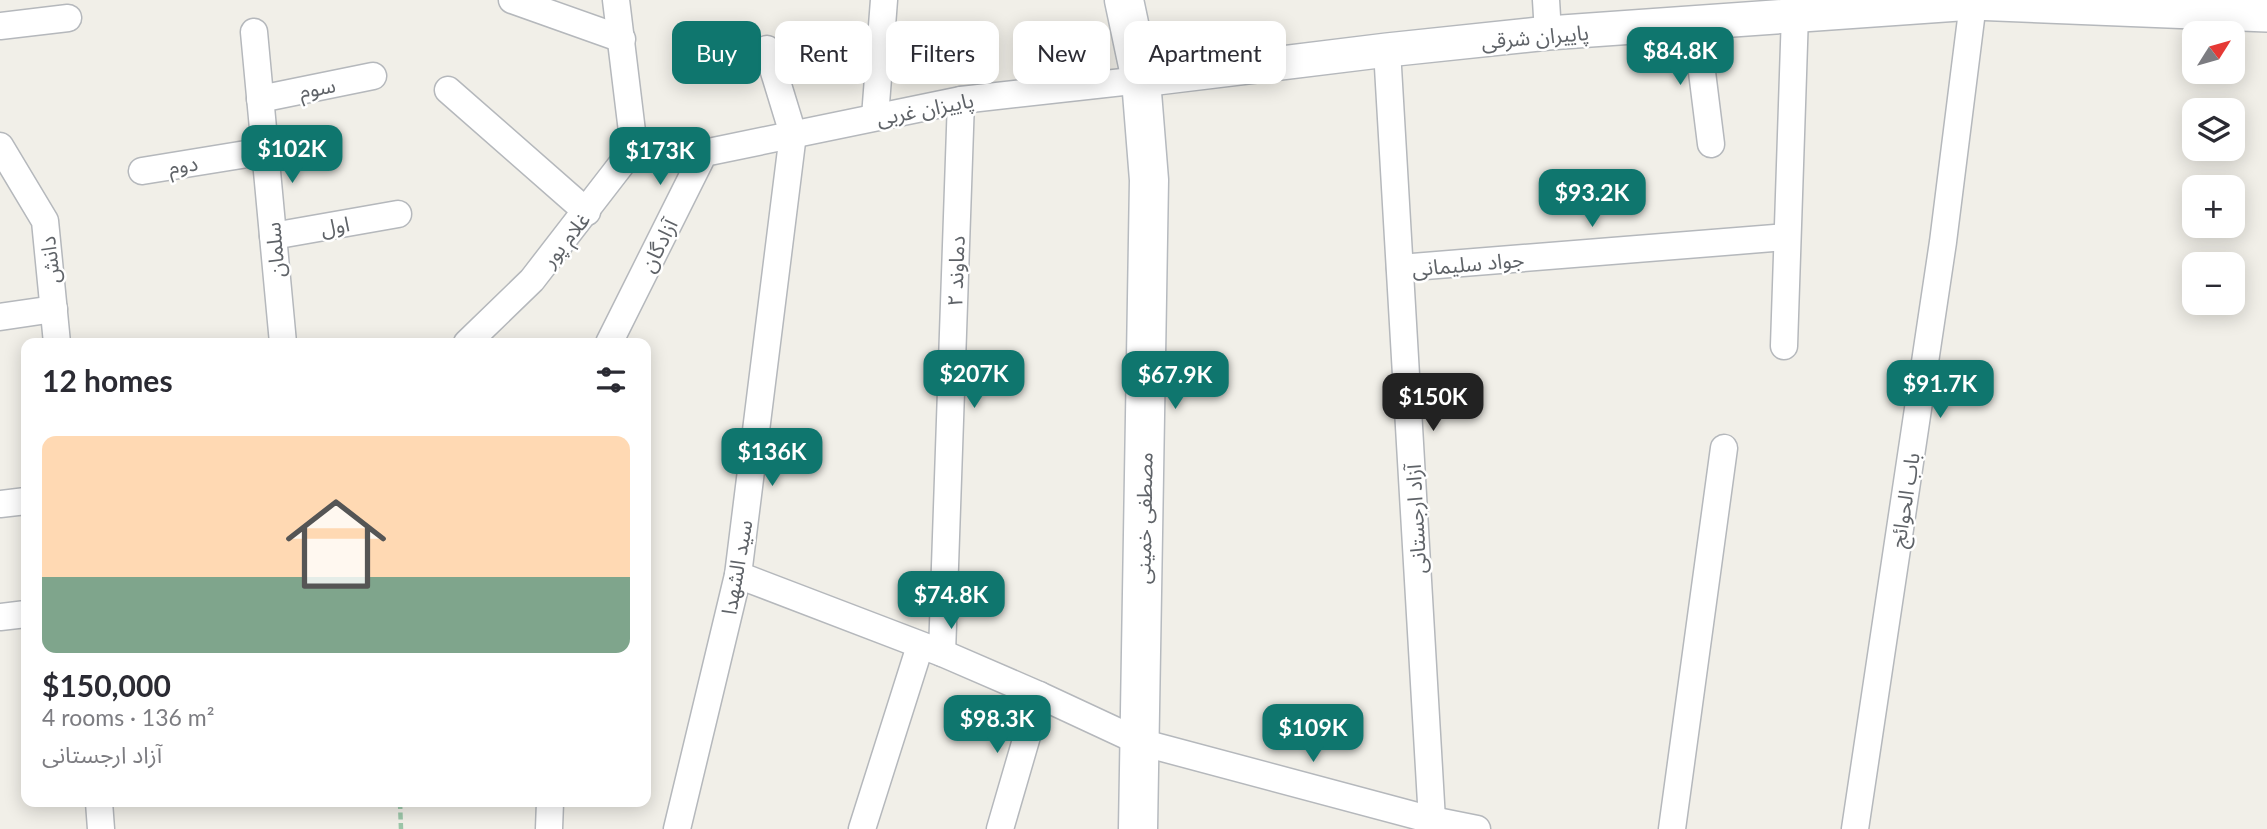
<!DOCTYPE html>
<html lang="en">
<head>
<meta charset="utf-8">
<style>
  :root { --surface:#fff; --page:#f2f2f3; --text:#2b2b33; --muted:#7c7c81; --accent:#0f766e }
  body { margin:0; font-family:Lato,"Noto Sans Arabic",sans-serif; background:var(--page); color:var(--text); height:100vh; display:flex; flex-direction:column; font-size:26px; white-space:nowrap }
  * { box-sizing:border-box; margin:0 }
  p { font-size:23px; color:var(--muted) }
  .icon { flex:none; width:38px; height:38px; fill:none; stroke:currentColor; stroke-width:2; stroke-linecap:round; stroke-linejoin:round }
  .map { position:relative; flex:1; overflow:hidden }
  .drawer { position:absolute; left:21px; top:338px; width:630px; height:469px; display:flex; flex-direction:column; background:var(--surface); border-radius:14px; box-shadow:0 4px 18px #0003 }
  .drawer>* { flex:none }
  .guide { position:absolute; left:672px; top:21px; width:665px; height:63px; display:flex; gap:14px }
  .needle { width:46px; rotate:53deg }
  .tools { position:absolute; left:2182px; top:21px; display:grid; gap:14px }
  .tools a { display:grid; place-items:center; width:63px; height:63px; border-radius:14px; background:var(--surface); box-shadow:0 4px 18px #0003; font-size:35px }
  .price { position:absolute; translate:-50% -60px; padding:0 16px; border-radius:14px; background:var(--accent); color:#fff; font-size:23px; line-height:46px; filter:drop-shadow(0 2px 4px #0008) }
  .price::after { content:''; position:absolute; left:50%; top:42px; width:21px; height:16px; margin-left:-10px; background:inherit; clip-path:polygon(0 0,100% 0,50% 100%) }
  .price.active { background:#222; color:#fff }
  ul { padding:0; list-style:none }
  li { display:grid; align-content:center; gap:14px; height:371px; padding:0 21px }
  li span { display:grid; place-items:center; height:217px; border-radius:14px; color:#555 }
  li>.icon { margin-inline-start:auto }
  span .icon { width:126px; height:126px; fill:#fffc; stroke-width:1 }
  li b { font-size:30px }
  h2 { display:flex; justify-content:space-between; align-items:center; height:84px; padding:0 21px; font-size:30px }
  .tag { padding:0 24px; border-radius:14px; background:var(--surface); box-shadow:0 4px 18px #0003; font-size:24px; line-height:63px }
  .tag.active { background:var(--accent); color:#fff }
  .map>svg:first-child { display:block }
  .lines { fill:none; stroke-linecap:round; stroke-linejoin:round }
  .minor-casing { stroke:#b5b8bc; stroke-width:29 }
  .tertiary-casing { stroke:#b5b8bc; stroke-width:36 }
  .secondary-casing { stroke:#b6babf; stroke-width:41 }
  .path { stroke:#9cc7a9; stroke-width:4.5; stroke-dasharray:7 3.5; stroke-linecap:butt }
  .minor { stroke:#fff; stroke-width:26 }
  .tertiary { stroke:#fff; stroke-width:33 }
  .secondary { stroke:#fff; stroke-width:38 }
  .labels { text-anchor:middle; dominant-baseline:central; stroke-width:5; stroke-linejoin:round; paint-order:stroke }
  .street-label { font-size:21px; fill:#5f6368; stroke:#fff }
</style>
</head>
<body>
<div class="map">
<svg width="2267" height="829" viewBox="0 0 2267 829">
  <rect width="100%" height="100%" fill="#f1efe8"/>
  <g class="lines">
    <g class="minor-casing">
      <g id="minor">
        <polyline points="512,0 622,39"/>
        <polyline points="616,0 634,148"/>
        <polyline points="1546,0 1548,33"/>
        <polyline points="1696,24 1711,144"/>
        <polyline points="0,26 68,18"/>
        <polyline points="254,32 283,343"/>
        <polyline points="1387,50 1432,820"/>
        <polyline points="448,90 587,212"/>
        <polyline points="260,99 373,76"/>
        <polyline points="875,117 884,0"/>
        <polyline points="0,146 45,221 57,343"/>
        <polyline points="634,148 704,153"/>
        <polyline points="142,171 265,151"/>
        <polyline points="273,236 398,214"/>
        <polyline points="1400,268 1787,237"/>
        <polyline points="0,317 54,309"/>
        <polyline points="467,343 532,280 634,148"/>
        <polyline points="609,343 704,153 961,100 1141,80"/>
        <polyline points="1784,346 1795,14 1794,0"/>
        <polyline points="0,504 26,501"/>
        <polyline points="738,575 942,653 1039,695 1140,742 1432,820 1477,829"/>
        <polyline points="0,617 26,614"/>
        <polyline points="942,653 961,100"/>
        <polyline points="99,802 101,829"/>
        <polyline points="549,829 550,802"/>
        <polyline points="677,829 738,575 793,134 767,49"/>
        <polyline points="862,829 920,646"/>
        <polyline points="1000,829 1039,695"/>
        <polyline points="1672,829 1724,448"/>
        <polyline points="1855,829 1943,242 1973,3"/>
      </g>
    </g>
    <g class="tertiary-casing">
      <polyline id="tertiary" points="1141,80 1387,50 1548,33 1973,3 2267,15"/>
    </g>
    <g class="secondary-casing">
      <polyline id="secondary" points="1124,0 1141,80 1149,180 1138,829"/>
    </g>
    <polyline class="path" points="400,802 401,829"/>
    <use href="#minor" class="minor"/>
    <use href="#tertiary" class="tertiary"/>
    <use href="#secondary" class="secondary"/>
  </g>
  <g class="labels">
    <g class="street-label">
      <text transform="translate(1535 36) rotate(-5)">پاییران شرقی</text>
      <text transform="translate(317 87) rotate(-11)">سوم</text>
      <text transform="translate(925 108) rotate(-11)">پاییزان غربی</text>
      <text transform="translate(183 164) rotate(-9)">دوم</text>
      <text transform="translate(335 225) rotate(-10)">اول</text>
      <text transform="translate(565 239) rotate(-51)">غلام پور</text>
      <text transform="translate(658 245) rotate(-63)">آزادگان</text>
      <text transform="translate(274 250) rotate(-95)">سلمان</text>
      <text transform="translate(49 260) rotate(-96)">دانش</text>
      <text transform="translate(1468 263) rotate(-5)">جواد سلیمانی</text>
      <text transform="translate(955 271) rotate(-88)">دماوند ۲</text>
      <text transform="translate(1904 500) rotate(-81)">باب الحوائج</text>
      <text transform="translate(1143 518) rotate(-89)">مصطفی خمینی</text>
      <text transform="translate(1415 519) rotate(-93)">آزاد ارجستانی</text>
      <text transform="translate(736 567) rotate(-80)">سید الشهدا</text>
    </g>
  </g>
</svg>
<div class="tools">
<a><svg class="needle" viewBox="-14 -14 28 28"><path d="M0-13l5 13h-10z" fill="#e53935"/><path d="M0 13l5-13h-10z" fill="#7c7c81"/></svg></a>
<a><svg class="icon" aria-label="layers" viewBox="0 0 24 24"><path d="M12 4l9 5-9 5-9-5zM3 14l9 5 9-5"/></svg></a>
<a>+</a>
<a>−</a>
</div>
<b class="price" style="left:1680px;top:87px">$84.8K</b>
<b class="price" style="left:292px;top:185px">$102K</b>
<b class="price" style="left:660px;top:187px">$173K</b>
<b class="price" style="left:1592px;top:229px">$93.2K</b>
<b class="price" style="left:974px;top:410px">$207K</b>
<b class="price" style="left:1175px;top:411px">$67.9K</b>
<b class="price" style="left:1940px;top:420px">$91.7K</b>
<b class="price active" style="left:1433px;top:433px">$150K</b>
<b class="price" style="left:772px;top:488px">$136K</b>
<b class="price" style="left:951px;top:631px">$74.8K</b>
<b class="price" style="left:997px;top:755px">$98.3K</b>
<b class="price" style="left:1313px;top:764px">$109K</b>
<div class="guide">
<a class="tag active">Buy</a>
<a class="tag">Rent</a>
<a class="tag">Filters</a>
<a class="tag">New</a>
<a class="tag">Apartment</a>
</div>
<section class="drawer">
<h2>12 homes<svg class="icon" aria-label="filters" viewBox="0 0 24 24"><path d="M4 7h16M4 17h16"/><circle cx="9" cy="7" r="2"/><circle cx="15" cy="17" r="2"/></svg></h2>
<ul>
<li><span style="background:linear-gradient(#ffd9b3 65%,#7fa58c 0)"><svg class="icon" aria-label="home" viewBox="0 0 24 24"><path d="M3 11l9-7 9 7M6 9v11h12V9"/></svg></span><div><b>$150,000</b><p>4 rooms · 136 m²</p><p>آزاد ارجستانی</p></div></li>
</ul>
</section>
</div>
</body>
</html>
